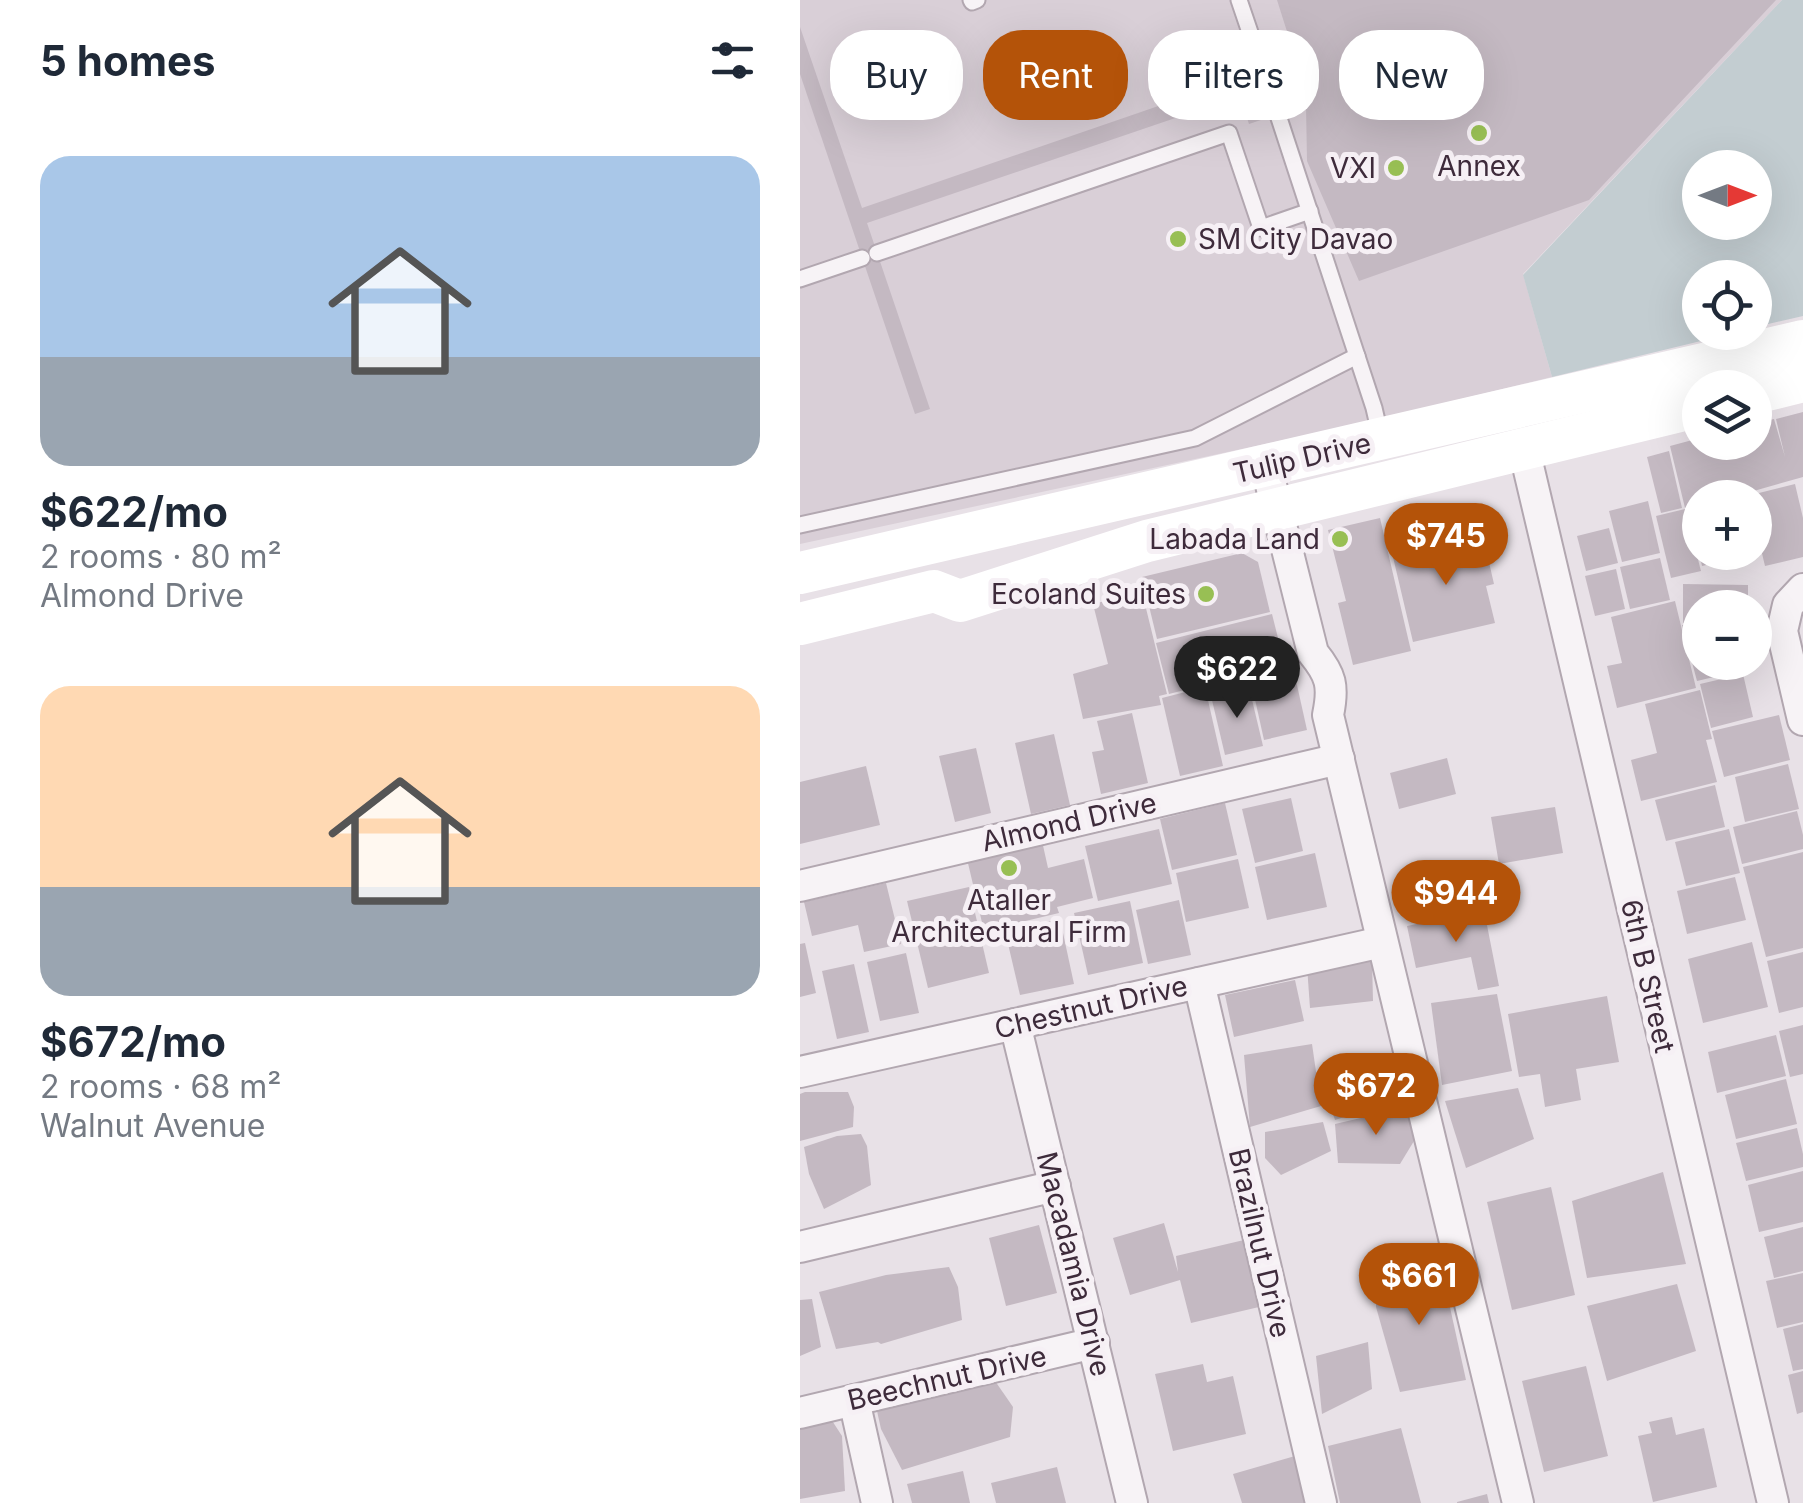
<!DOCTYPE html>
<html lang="en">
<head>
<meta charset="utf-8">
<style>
  :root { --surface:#fff; --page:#f6f6f7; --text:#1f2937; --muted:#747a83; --accent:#b45309 }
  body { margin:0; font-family:Inter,sans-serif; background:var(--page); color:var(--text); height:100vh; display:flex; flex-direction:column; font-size:38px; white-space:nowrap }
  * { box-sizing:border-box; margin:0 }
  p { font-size:32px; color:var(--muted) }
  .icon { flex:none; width:55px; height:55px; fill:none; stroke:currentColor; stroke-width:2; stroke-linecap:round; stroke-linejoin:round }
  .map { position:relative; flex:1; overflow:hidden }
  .panel { display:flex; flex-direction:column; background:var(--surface); width:800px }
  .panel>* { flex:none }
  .banner { position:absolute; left:30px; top:30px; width:822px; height:90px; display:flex; gap:20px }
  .needle { width:65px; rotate:90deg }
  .fabs { position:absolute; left:882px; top:150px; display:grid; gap:20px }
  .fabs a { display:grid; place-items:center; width:90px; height:90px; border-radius:50%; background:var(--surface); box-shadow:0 10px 40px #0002; font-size:50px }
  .price { position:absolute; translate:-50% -85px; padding:0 22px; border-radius:35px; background:var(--accent); color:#fff; font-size:32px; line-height:65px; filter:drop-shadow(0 2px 5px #0008) }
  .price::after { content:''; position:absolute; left:50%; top:60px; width:30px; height:22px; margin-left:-15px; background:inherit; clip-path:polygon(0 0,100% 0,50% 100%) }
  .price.active { background:#222; color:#fff }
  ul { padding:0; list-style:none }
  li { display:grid; align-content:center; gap:20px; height:530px; padding:0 40px }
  li span { display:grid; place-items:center; height:310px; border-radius:30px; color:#555 }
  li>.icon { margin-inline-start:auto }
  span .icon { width:180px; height:180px; fill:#fffc; stroke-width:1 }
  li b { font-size:42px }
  h2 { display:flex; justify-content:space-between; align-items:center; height:120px; padding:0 40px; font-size:42px }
  .pill { padding:0 35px; border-radius:40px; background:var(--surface); box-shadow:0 10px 40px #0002; font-size:35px; line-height:90px }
  .pill.active { background:var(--accent); color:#fff }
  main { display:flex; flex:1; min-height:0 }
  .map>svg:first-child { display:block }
  .built { fill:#d9cfd7 }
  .green { fill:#c3cdd1; fill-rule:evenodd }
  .building { fill:#c4b9c2 }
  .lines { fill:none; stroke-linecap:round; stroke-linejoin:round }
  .service-casing { stroke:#b2a7b0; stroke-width:19 }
  .minor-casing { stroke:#b2a7b0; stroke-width:34 }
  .service { stroke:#f7f3f6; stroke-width:15 }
  .minor { stroke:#f7f3f6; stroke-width:30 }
  .secondary { stroke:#fff; stroke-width:42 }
  .poi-dot { fill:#98bf54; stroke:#f6f0f5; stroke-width:4 }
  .labels { text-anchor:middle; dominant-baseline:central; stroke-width:10; stroke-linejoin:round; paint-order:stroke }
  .poi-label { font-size:28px; fill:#3e2b3b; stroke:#f6f0f5; text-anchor:end }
  .street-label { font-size:28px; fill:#3e2b3b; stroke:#f6f0f5 }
</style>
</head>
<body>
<main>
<section class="panel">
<h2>5 homes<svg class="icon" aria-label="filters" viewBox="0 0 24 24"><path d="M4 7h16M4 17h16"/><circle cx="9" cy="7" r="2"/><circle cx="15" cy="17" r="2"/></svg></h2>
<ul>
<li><span style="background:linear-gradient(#a9c7e8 65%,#9aa5b1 0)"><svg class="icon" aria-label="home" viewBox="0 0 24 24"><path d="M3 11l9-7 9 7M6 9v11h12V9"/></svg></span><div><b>$622/mo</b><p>2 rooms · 80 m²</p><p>Almond Drive</p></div></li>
<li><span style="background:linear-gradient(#ffd9b3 65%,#9aa5b1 0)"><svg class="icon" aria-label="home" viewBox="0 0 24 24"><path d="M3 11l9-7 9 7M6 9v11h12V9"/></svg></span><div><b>$672/mo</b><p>2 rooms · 68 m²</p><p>Walnut Avenue</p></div></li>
</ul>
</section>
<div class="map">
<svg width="1003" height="1503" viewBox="0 0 1003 1503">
  <rect width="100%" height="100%" fill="#e8e1e7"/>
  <polygon class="built" points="0,0 982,0 723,274 752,377 563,423 0,544"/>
  <path class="green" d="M982,0H1003V316L955,327V278H900V332L934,333L752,377L723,275ZM900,168H955V222H900Z"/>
  <g class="building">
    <polygon points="477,0 976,0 789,200 559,281 507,161 506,105 449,124 440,96 67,223 130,409 115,414 0,74 0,27 62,208 434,80 428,62 490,41"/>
    <polygon points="1003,412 1003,477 929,498 900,498 900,505 885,508 870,446 900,438 900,442 955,442 955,423 974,419 985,457 976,419"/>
    <polygon points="869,451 882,508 861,513 847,457"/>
    <polygon points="995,484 1003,518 1003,557 965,566 955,524 955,498 947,496"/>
    <polygon points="848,501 860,553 822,562 809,511"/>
    <polygon points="900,508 900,552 899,552 889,511"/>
    <polygon points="885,509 901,571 871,578 856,516"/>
    <polygon points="580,518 611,651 553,665 538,603 546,601 528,530"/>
    <polygon points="809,528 818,563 786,571 777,536"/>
    <polygon points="683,536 694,584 686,586 695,623 613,642 593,557"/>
    <polygon points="899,552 953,552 953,554 902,566"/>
    <polygon points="442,553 458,562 470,612 357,639 342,577"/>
    <polygon points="860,558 870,600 830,609 820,567"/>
    <polygon points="816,569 825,609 795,616 785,576"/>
    <polygon points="883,584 948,585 948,608 900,608 900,623 883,623"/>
    <polygon points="342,592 367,694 359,696 361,705 283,719 273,674 308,664 293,604"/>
    <polygon points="875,601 896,688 817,708 807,666 822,663 811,617"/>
    <polygon points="472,614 487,674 410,693 408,684 369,694 356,643"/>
    <polygon points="882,625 900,625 900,662 951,662 952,668 897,681"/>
    <polygon points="943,674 953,717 911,728 900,684"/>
    <polygon points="495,676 507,730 464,740 452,686"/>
    <polygon points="405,687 423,766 380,776 362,698"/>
    <polygon points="449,687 463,746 425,755 411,696"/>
    <polygon points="900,690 912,739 906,740 917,782 841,801 831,760 857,753 845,704"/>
    <polygon points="332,713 348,783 301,794 292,752 304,750 297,721"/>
    <polygon points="979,715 990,760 924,777 912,731"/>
    <polygon points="254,734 270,805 231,814 215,743"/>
    <polygon points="176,748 191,813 155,822 139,756"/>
    <polygon points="647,758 656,794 599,809 590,773"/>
    <polygon points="988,764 999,809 945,822 935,777"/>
    <polygon points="66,766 80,825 0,844 0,782"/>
    <polygon points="915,785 925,827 866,841 855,800"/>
    <polygon points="491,798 503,851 455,863 442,809"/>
    <polygon points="425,803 437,855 372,870 360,819"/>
    <polygon points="755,807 763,853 699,864 691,817"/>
    <polygon points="997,811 1003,835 1003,849 942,864 933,827"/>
    <polygon points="359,829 372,884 298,901 285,846"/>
    <polygon points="929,829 940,873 886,886 875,842"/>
    <polygon points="242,841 248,868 284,859 293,898 257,907 259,913 184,931 167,859"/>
    <polygon points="1003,852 1003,948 966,957 943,867"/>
    <polygon points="515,853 527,907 467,920 455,867"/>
    <polygon points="438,859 449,908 386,922 376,873"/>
    <polygon points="935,877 946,920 887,934 877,891"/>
    <polygon points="86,883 101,944 64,952 58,925 12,936 4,902"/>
    <polygon points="169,887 189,973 128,988 107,901"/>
    <polygon points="379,900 391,955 348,964 336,910"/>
    <polygon points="330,901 343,963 288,975 274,913"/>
    <polygon points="684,910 699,986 678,990 671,957 616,968 607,926"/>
    <polygon points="260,919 274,984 220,995 205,931"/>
    <polygon points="952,942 968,1007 903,1023 888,959"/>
    <polygon points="5,943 16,993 0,997 0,944"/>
    <polygon points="561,952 572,960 573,1001 510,1008 507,966"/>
    <polygon points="1003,952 1003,1007 979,1013 967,961"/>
    <polygon points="106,953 119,1013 80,1021 67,962"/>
    <polygon points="54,964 69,1032 37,1039 22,971"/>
    <polygon points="495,980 504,1021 434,1037 425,995"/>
    <polygon points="697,994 712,1071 642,1085 631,1003"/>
    <polygon points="807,996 819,1062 776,1069 781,1100 745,1107 740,1074 719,1077 708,1014"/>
    <polygon points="1003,1025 1003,1074 990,1077 979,1031"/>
    <polygon points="976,1035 986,1076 917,1093 908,1052"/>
    <polygon points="512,1044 521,1106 450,1127 444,1055"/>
    <polygon points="567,1066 597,1067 600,1099 535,1120 524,1086"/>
    <polygon points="986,1079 997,1124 936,1139 925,1095"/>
    <polygon points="718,1088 734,1139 666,1168 645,1101"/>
    <polygon points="5,1092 48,1092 54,1107 53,1127 0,1141 0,1094"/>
    <polygon points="608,1107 617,1136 600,1164 538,1163 535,1124"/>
    <polygon points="523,1122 531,1151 481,1175 465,1158 465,1132"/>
    <polygon points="997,1128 1003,1154 1003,1167 946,1181 936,1143"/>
    <polygon points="61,1134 67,1146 71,1185 24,1209 9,1174 4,1147 37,1136"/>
    <polygon points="1003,1171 1003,1222 959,1232 948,1185"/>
    <polygon points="863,1172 886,1264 787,1278 772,1201"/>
    <polygon points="751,1187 775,1295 712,1310 687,1202"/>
    <polygon points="364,1223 378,1272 376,1256 444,1240 459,1307 391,1323 380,1280 330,1295 313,1238"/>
    <polygon points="239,1225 257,1293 206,1306 189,1238"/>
    <polygon points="1003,1227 1003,1271 974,1278 964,1237"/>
    <polygon points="640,1262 666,1380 600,1392 576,1307 576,1278"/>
    <polygon points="149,1267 158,1287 162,1320 81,1344 78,1342 36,1349 19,1292 86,1275"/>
    <polygon points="1003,1273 1003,1322 977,1328 966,1281"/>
    <polygon points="877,1284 896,1351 807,1381 787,1306"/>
    <polygon points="12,1299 21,1347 0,1356 0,1300"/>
    <polygon points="1003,1324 1003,1369 993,1371 983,1329"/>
    <polygon points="568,1342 572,1389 522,1414 516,1356"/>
    <polygon points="403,1364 407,1382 433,1376 446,1434 373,1451 355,1374"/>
    <polygon points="786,1366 808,1456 744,1472 722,1381"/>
    <polygon points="1003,1371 1003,1412 997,1414 988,1375"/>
    <polygon points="193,1378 213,1407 210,1437 102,1470 81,1429 77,1411 82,1403"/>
    <polygon points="29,1416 42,1436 45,1491 0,1499 0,1424"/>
    <polygon points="872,1417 876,1435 904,1428 917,1487 853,1502 838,1436 852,1433 849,1422"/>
    <polygon points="601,1428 621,1503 540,1503 528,1446"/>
    <polygon points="495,1456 509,1503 442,1503 433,1474"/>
    <polygon points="257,1467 266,1503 196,1503 191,1483"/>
    <polygon points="163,1471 170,1503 112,1503 107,1484"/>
    <polygon points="687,1494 689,1503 657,1503 657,1502"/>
  </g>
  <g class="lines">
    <g class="service-casing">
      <g id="service">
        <polyline points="171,0 172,2 177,0"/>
        <polyline points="439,0 457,53"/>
        <polyline points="478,115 574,408 580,434"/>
        <polyline points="77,253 429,133 461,228 510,211"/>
        <polyline points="0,279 62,258"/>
        <polyline points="0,525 395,438 557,356"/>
      </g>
    </g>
    <g class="minor-casing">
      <g id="minor">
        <polyline points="724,449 973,1503"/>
        <path d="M466,465L513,653C531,675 534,686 528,715L718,1503"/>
        <polyline points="1003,589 988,605 982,631 1003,720"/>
        <polyline points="0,886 539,759"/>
        <polyline points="399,983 521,1503"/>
        <polyline points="215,1024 332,1503"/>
        <polyline points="0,1072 582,942"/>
        <polyline points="0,1247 255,1186"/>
        <polyline points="54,1400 77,1503"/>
        <polyline points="0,1413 294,1343"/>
      </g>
    </g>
    <use href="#service" class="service"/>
    <use href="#minor" class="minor"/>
    <g class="secondary">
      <polyline points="955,393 1003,381"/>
      <polyline points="0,573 1003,341"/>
      <polyline points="0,624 134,591 160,601 347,541 900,406"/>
    </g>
  </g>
  <g class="poi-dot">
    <circle cx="679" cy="133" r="10"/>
    <circle cx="596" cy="168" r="10"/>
    <circle cx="378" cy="239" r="10"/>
    <circle cx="540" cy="539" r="10"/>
    <circle cx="406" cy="594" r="10"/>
    <circle cx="209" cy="868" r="10"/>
  </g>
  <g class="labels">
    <g class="poi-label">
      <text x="679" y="166" text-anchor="middle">Annex</text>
      <text x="576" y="168">VXI</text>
      <text x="398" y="239" text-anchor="start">SM City Davao</text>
      <text x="520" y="539">Labada Land</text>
      <text x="386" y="594">Ecoland Suites</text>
      <text x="209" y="900" text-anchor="middle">Ataller<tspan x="209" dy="32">Architectural Firm</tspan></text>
    </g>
    <g class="street-label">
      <text transform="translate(502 458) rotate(-13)">Tulip Drive</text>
      <text transform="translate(269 822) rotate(-13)">Almond Drive</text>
      <text transform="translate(848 976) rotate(77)">6th B Street</text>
      <text transform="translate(291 1007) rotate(-13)">Chestnut Drive</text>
      <text transform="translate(460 1243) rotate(77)">Brazilnut Drive</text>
      <text transform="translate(274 1264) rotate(76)">Macadamia Drive</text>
      <text transform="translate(147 1378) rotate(-13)">Beechnut Drive</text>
    </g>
  </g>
</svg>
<div class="fabs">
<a><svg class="needle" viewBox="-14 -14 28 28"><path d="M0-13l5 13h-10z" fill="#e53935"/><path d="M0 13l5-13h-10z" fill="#747a83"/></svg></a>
<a><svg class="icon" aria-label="locate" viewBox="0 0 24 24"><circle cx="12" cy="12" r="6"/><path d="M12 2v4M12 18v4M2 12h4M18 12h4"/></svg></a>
<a><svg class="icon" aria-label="layers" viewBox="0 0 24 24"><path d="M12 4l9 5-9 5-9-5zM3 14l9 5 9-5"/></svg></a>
<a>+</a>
<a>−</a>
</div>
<b class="price" style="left:646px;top:588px">$745</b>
<b class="price active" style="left:437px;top:721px">$622</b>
<b class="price" style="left:656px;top:945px">$944</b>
<b class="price" style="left:576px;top:1138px">$672</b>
<b class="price" style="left:619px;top:1328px">$661</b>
<div class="banner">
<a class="pill">Buy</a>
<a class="pill active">Rent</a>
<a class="pill">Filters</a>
<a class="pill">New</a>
</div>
</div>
</main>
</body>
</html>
